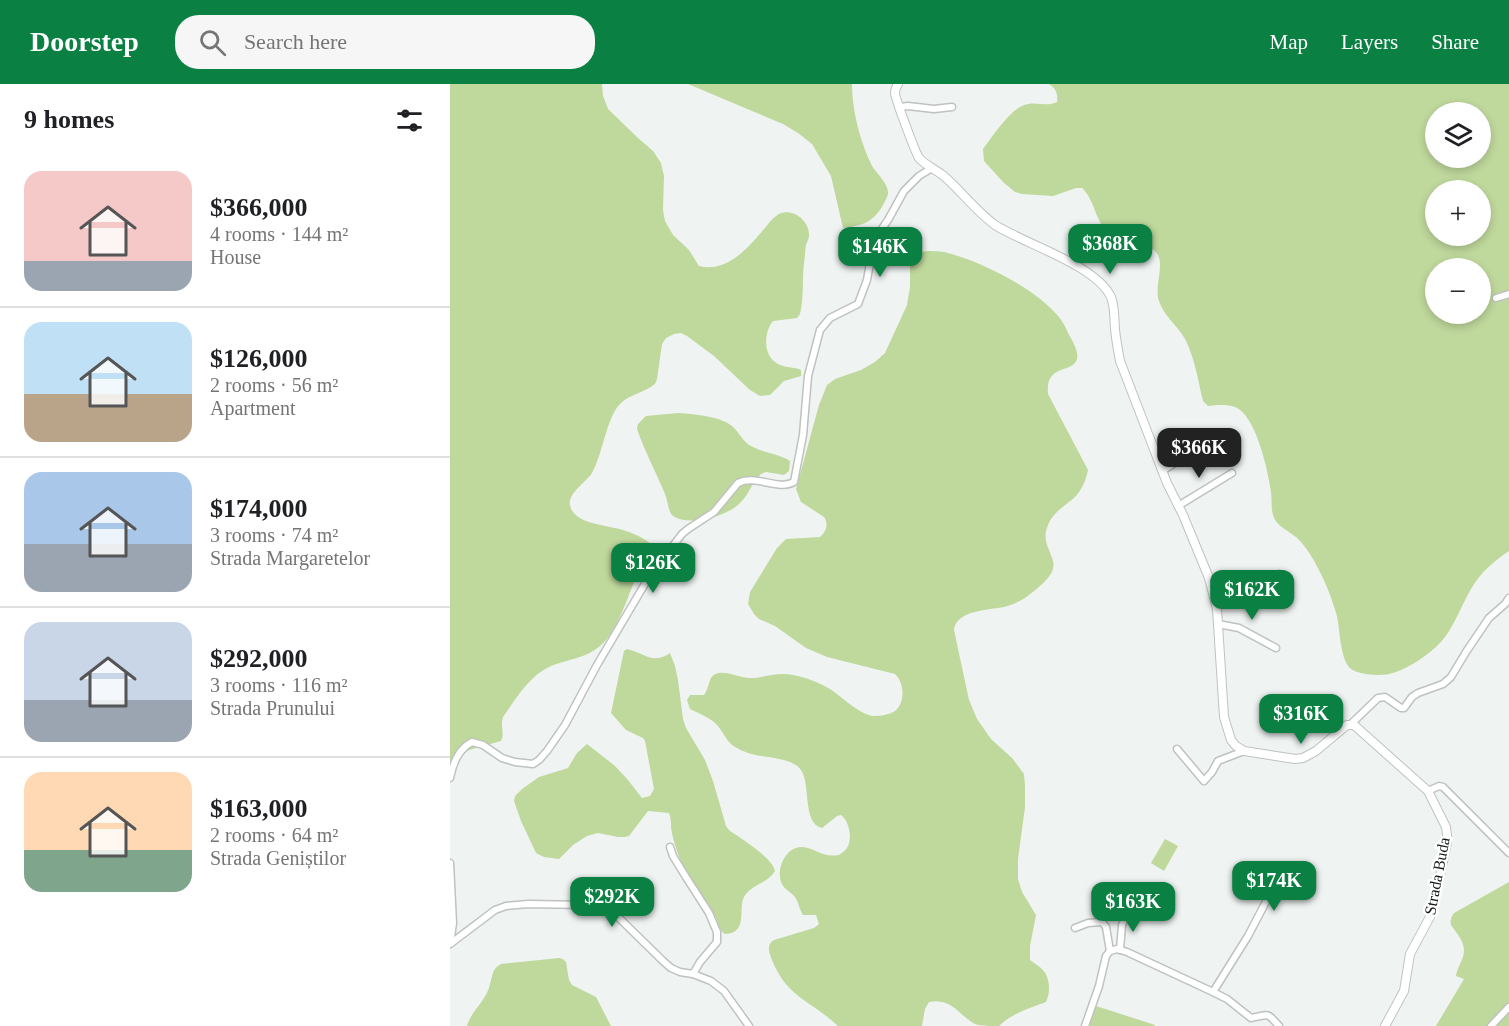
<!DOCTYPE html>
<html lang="en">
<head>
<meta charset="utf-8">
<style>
  :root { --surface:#fff; --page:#f6f6f6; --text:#202124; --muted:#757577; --line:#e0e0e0; --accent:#0b8043 }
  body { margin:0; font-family:"Times New Roman",serif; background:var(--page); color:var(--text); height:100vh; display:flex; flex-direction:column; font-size:22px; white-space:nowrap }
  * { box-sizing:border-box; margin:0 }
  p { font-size:20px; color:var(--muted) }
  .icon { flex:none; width:33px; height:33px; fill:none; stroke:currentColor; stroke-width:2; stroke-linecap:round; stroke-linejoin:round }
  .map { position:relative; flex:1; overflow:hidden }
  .sheet { display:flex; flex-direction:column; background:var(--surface); width:450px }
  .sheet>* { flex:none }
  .controls { position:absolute; left:975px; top:18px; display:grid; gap:12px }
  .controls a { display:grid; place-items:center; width:66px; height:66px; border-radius:50%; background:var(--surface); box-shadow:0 3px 9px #0003; font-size:30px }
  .price { position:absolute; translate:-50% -51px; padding:0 14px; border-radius:12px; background:var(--accent); color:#fff; font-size:20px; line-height:39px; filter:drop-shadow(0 2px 3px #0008) }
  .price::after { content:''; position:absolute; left:50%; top:36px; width:18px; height:14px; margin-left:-9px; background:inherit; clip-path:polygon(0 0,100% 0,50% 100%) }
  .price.on { background:#222; color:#fff }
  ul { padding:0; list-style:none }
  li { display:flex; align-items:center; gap:18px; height:150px; padding:0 24px }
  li+li { border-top:2px solid var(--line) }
  li span { display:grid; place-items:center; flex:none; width:168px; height:120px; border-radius:18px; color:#555 }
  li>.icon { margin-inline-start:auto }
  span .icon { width:72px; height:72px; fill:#fffc; stroke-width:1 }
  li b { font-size:26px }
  h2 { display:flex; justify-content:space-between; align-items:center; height:72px; padding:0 24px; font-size:26px }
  header { display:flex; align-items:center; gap:36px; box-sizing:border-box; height:84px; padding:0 30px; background:var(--accent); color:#fff }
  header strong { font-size:28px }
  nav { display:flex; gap:33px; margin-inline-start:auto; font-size:21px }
  .search { width:420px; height:54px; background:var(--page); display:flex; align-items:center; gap:15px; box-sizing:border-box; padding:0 21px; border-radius:24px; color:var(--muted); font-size:22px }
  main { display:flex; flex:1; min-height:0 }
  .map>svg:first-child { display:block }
  .green { fill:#bfd89c; fill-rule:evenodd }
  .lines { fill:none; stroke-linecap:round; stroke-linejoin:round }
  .minor-casing { stroke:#bec2c0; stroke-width:9 }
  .tertiary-casing { stroke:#bec2c0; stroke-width:10 }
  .minor { stroke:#fff; stroke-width:6 }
  .tertiary { stroke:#fff; stroke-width:8 }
  .labels { text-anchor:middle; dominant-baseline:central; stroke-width:5; stroke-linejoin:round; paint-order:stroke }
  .street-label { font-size:16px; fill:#151716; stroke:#fff }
</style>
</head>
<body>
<header>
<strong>Doorstep</strong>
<div class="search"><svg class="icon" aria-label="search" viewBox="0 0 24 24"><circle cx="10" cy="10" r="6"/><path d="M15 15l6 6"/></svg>Search here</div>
<nav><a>Map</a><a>Layers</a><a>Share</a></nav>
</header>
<main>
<section class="sheet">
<h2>9 homes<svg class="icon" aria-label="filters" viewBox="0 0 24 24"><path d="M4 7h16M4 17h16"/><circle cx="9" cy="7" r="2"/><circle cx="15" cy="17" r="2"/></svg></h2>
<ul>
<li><span style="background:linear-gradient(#f6c9c9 75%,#9aa5b1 0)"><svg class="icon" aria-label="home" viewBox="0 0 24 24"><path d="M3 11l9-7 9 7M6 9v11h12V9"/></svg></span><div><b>$366,000</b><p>4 rooms · 144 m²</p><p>House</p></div></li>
<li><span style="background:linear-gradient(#bfe0f5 60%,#b9a48a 0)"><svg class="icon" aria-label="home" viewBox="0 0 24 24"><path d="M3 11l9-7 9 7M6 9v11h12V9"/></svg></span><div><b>$126,000</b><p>2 rooms · 56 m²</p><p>Apartment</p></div></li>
<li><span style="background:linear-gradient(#a9c7e8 60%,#9aa5b1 0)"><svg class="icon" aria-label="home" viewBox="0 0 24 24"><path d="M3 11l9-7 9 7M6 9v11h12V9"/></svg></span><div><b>$174,000</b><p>3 rooms · 74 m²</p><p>Strada Margaretelor</p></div></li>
<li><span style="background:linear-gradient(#c9d6e8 65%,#9aa5b1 0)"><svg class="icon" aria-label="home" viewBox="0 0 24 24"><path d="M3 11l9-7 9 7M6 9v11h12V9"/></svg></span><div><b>$292,000</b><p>3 rooms · 116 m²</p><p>Strada Prunului</p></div></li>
<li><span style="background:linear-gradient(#ffd9b3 65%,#7fa58c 0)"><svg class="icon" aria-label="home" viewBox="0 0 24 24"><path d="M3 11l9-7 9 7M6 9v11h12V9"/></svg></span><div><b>$163,000</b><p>2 rooms · 64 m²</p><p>Strada Geniștilor</p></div></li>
</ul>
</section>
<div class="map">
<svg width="1059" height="942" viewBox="0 0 1059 942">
  <rect width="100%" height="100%" fill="#eff4f2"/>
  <g class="green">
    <path d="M0,0H152L153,12L158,25L188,54L203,67L211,79L214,92L213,126L215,137L223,151L239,166L249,182C277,189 298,164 314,145C319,139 324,132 331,129C345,125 360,138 359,152C359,155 357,158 356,161C355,167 355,173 354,179C352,196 354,214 350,230L347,234L323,237C314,248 313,269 325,278C331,283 341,283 349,285L351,286V292L334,297L320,311L310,312L300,306L264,272L237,252L231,249L224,250L216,254L212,260L207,295L205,300C194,309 179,310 169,321C156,336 153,369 142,389C134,401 109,414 125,430C133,440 160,442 173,446C183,449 192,453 201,460C202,471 192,478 188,488C179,509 168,547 150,562C135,575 117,575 99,583C79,592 66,615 53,633C50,643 55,650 51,657L19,666L0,678Z"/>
    <path d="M238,0H402C402,27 410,57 422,82C427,90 439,100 438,110C437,114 434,119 432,123C421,140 412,141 393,144L381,92L362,60L348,49L333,40Z"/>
    <path d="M599,0H1059V467C1044,477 1030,489 1021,505C1012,520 1006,538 995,553C984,568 957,586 939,590C930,592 907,591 900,584C890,574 890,546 887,532C883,518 877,502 871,490C865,478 858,465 849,456C841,447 826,443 823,431C821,424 822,416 821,408C818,387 806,331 785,323C777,320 766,321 758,322L753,317C748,297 745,274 735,255C728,242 713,231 709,217C704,202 714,185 708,171C700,156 670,158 658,148C645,137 645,116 632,104H626L603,112L572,110L565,108L553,98L534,77L533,65C543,52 562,22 578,20C588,18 598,23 607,18C608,9 606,5 599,0ZM986,28H1030V74H986ZM986,106H1030V152H986ZM986,184H1030V230H986Z"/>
    <path d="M476,167C482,167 489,167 494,168C531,177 585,204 609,233C613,238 616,244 618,249C622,256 629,267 627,275C623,290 595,279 598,310L638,386C636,396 632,406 624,414C613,423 601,430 597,444C594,452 596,459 599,466C601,472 605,478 603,484C602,494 583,508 575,514C569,518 561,521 554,523C539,526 506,526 504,546L519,616L527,635L541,655L562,674L574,690L575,702V723L568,775V795L572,808L586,831L580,862V876C584,879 589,882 592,885C600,893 601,908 596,918C580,924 562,929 549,942C542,942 531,942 525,940C509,931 501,913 479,918L475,925L472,942H388C362,917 337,914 322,876C319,868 316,861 324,856L364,844L369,840L366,831H353C349,825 349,819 345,813C341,808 334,805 332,800C325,786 336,762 352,763C366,764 371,774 389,771C393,768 395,767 397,764C403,754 399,737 391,731L387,732L372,744C352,740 361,700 351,686C342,673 313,674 298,669C293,667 286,664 282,661C275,655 272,645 265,639C258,633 248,629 240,625L237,616L240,611H254C258,606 258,600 261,594C268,582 289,594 300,594C311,594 321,590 332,590C348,590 366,597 380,605C392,613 409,630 423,632C430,632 439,631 445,627C456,618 454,598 445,590L377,573L356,564L325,542L309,535L304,530L298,520L300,508L327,464L336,455L370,453C376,448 379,440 374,433L351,418L346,405L369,321L377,301L385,295L411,286L425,278L435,269L457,221L460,203V181L467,170Z"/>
    <path d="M228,329C243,330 270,332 282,342C289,348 293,358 301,362C313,369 330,370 340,377L339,387L334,391L316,388L311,390C302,398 299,411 289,420C277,432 239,443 223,432C218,428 218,417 215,410C206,388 195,368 187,345L188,340L196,332Z"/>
    <path d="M177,565C194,569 203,581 220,569L225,582L228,596L233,635L236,644L255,676L263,697L276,742L279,746C291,755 322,773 325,787C319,798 304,800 296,810C287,820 297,840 284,848C282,849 277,850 275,850C270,848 268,839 266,834C254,813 236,794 228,770C225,761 222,752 221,743C221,738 221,734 219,729L198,727L179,752L175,753H168L148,749L137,752L123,761L109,775L94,773L86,769L71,737L64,717L65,712L72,705L89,693L118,684L127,669L137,660L165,682L178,696L192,714L200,712L204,705L195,657L193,654L176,646L161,629L174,567Z"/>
    <polygon points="715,755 728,762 714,787 701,779"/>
    <path d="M1059,798V942H986L1014,895L1006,892C1007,885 1011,879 1013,873C1017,860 1008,851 1001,841C1000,836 1001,833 1004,829Z"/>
    <path d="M109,874L113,875L116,878L119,896L122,901L146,913L161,942H17C21,927 37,916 40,900C43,890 42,885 51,880Z"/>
    <polygon points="646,922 705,941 704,942 638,942"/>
  </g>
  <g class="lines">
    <g class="minor-casing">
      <g id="minor">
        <polyline points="450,23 458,22 484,25 502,23"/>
        <polyline points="1046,214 1059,210"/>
        <polyline points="712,387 769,352"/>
        <polyline points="728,422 782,389"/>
        <polyline points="766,517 829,490"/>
        <polyline points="768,540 789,544 826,564"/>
        <polyline points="900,641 928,614 935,613 951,624 954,624 962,613 968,609 993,600 1001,593 1016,568 1039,534 1055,520 1059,514"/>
        <polyline points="727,665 754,697 762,688 768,677 794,667"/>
        <path d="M0,694C3,680 8,665 22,658L33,661L52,674L65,678L83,680L89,676L97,667L115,641L147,581L199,493L232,450L238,445L264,428L288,399C306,390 328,407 344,398L353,351L358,292L370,246L380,234L408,220L417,196L424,156L438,136L454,107L469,92L482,84"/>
        <polyline points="978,707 989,702 993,703 1059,769"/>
        <polyline points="220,763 223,772 234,790 259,829 267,848 267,858 250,878 243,890"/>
        <polyline points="0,779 3,839 0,860"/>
        <polyline points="625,844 638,839 652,838 656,843 660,867"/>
        <polyline points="0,860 45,826 56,822 78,820 138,821 154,824 164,829 213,877 221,884 230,888 243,890 261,897 274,907 299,942"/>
        <polyline points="670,866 672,841 679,827"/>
        <path d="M763,908L798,852L820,810C820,800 810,790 803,783L799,784L789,794"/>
        <path d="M635,942L649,902L656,872L660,867L667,865L677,868L763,908L777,915L801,934C819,931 816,927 829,942"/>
        <polyline points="1041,942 1059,923"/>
      </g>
    </g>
    <g class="tertiary-casing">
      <path id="tertiary" d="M448,0C446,3 445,5 445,9C445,14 466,70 469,74C476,82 487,86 495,93C512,108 526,127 545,141C575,160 646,181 661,213C665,223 664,234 665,245C666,256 668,266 670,277L717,399L733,431L759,494L767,525L774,633L781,656L786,662L794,667L845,675L853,674L866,667L897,641H904L978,707L996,743L997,751V759L982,829L960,870L954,907L935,942"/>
    </g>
    <use href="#minor" class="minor"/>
    <use href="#tertiary" class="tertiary"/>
  </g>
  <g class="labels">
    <g class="street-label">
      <text transform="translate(987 792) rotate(-79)">Strada Buda</text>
    </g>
  </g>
</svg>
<div class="controls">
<a><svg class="icon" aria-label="layers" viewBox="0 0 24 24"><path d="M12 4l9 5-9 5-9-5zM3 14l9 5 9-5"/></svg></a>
<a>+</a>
<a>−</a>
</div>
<b class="price" style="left:660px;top:191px">$368K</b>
<b class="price" style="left:430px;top:194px">$146K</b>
<b class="price on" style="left:749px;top:395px">$366K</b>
<b class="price" style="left:203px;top:510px">$126K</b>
<b class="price" style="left:802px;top:537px">$162K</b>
<b class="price" style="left:851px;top:661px">$316K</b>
<b class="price" style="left:824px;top:828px">$174K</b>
<b class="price" style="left:162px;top:844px">$292K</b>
<b class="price" style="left:683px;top:849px">$163K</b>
</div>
</main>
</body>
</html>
